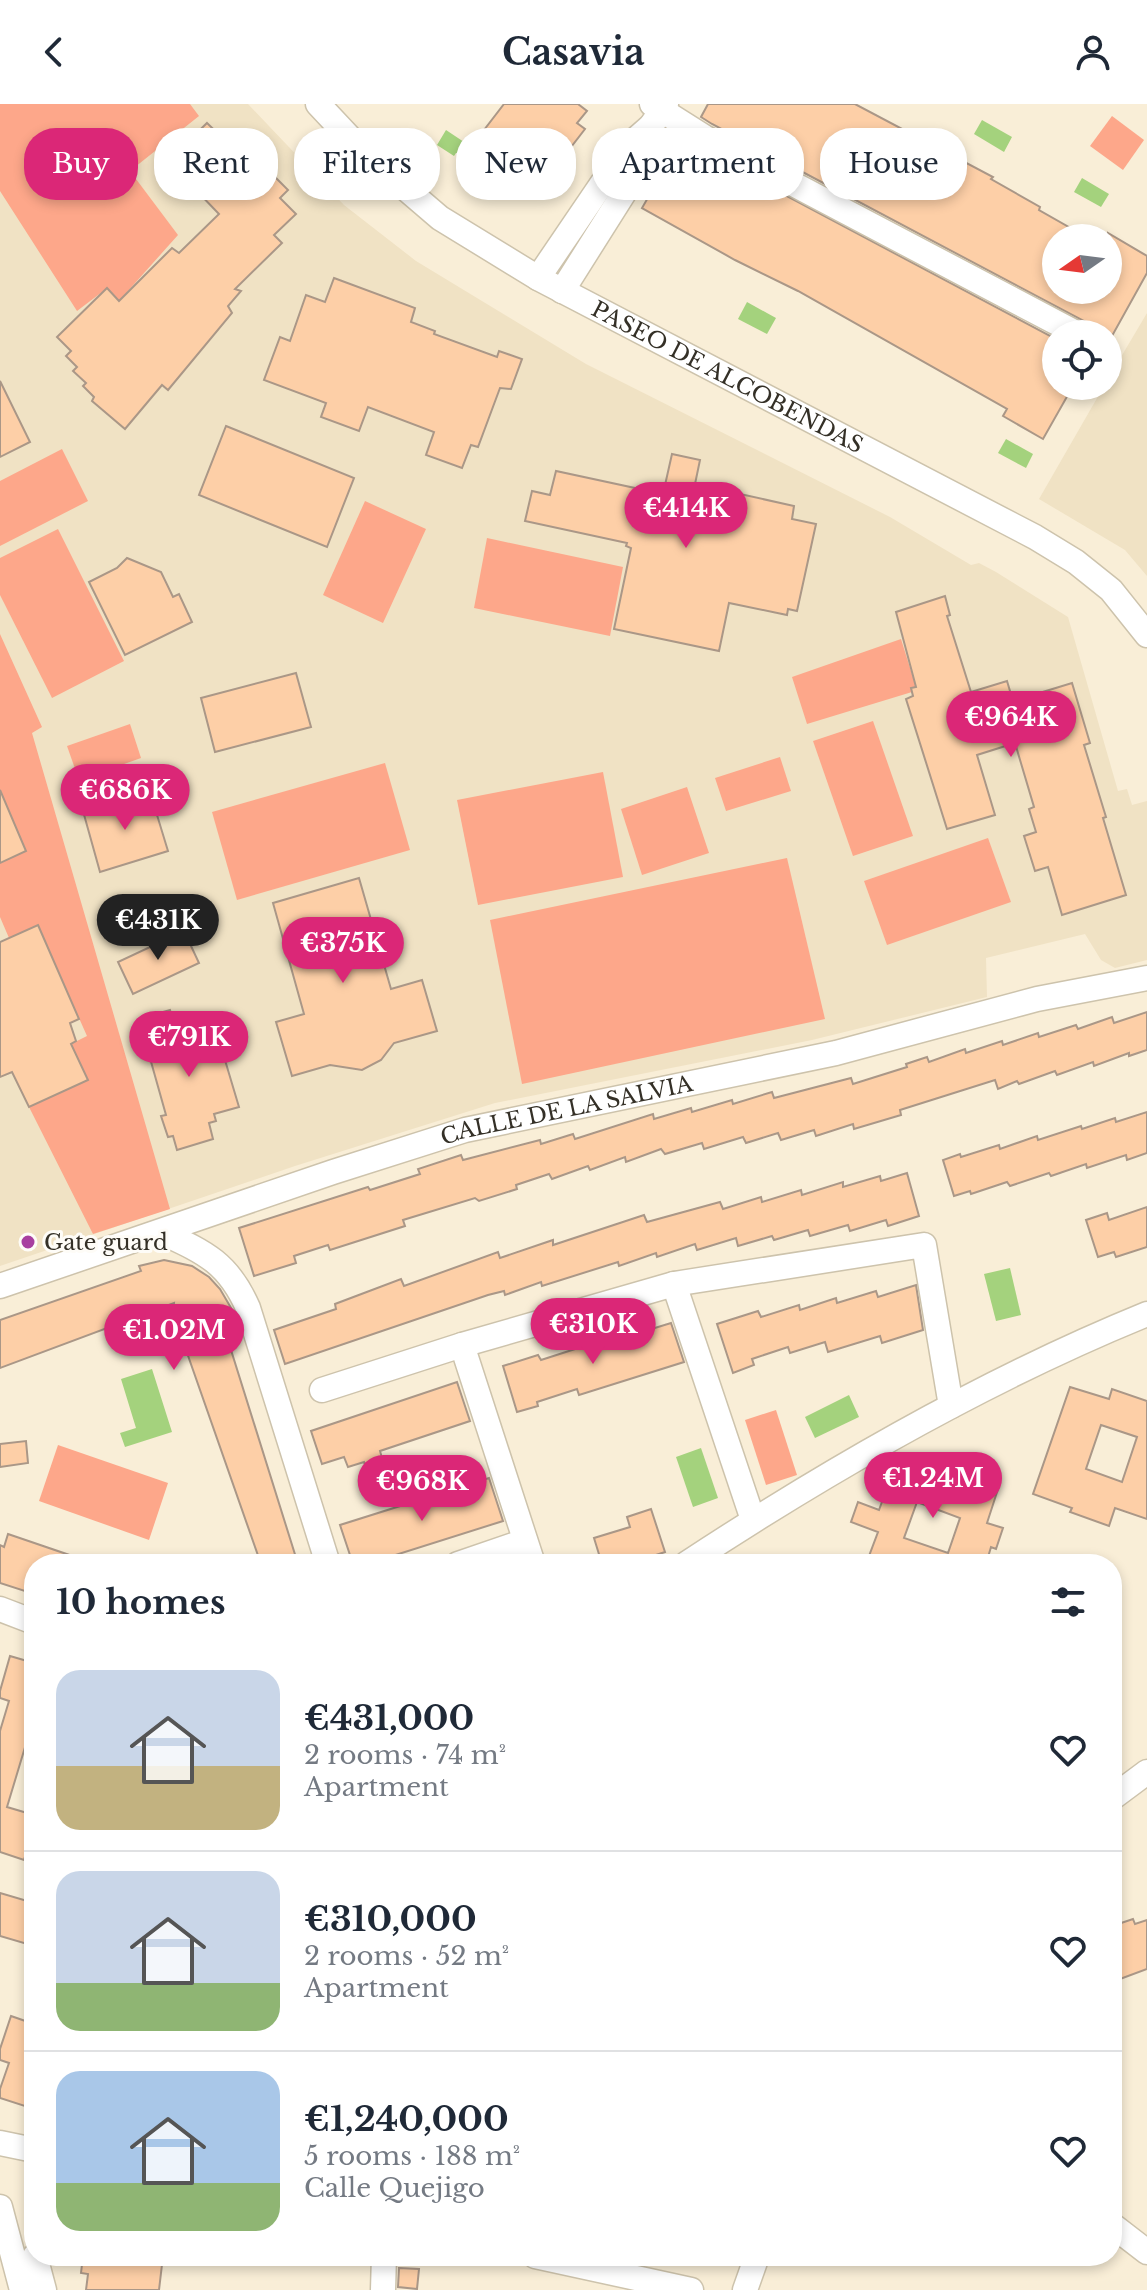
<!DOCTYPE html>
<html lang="en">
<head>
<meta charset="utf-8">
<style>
  :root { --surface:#fff; --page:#f6f6f7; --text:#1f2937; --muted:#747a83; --line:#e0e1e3; --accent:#db2777 }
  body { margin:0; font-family:"Libre Baskerville",serif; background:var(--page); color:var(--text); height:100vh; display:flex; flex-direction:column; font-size:30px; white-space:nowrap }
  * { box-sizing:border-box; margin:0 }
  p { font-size:26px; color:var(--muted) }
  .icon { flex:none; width:44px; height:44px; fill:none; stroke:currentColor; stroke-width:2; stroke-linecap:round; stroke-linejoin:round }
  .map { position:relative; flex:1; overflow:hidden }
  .side { position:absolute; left:24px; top:1450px; width:1098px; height:712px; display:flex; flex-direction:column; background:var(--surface); border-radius:32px; box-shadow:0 4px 12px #0003 }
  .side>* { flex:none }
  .guide { position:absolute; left:24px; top:24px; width:1100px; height:72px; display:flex; gap:16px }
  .needle { width:52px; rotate:256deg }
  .fabs { position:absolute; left:1042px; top:120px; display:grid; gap:16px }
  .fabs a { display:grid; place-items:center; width:80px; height:80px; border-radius:50%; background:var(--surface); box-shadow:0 4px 12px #0003; font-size:40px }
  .price { position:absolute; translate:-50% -68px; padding:0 18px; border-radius:28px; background:var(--accent); color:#fff; font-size:26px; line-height:52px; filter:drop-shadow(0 2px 4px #0008) }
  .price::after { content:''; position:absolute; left:50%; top:48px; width:24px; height:18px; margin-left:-12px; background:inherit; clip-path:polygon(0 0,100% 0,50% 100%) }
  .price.current { background:#222; color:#fff }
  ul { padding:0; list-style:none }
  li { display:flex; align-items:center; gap:24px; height:200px; padding:0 32px }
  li+li { border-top:2px solid var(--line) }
  li span { display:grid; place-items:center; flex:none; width:224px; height:160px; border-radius:24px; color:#555 }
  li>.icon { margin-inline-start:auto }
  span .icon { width:96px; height:96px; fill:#fffc; stroke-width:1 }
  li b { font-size:34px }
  h2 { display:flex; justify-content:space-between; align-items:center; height:96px; padding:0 32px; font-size:34px }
  .chip { padding:0 28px; border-radius:32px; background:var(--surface); box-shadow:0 4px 12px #0003; font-size:28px; line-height:72px }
  .chip.current { background:var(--accent); color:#fff }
  header { display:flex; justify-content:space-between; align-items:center; height:104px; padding:0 32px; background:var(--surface); font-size:36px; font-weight:800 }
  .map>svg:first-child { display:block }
  .built { fill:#f0e2c4 }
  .green { fill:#fda78a }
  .water { fill:#a4d27d }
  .building { fill:#fdcfa7; stroke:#aa9787; stroke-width:2; fill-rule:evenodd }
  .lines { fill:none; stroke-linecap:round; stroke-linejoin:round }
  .street-casing { stroke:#cdc3ac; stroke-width:27 }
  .street { stroke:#fff; stroke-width:24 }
  .poi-dot { fill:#a83fa0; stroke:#fefcf7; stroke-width:3 }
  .labels { text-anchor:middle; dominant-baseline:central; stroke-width:6; stroke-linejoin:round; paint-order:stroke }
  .street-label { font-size:22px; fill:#343027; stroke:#fefcf7 }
  .poi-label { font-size:22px; fill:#343027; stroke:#fefcf7; text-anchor:start }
</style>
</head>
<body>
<header><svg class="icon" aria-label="back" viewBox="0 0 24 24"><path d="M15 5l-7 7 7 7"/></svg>Casavia<svg class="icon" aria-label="person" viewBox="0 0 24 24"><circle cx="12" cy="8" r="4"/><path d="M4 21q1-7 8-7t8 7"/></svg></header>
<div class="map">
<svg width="1147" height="2186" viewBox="0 0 1147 2186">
  <rect width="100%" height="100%" fill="#f9eed7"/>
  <g class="built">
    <polygon points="0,0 248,0 344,101 416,157 586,260 890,413 971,461 979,459 996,468 1068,513 1118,687 1127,685 1132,701 1147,697 1147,856 1115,864 1101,856 1085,830 986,854 987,893 812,936 495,999 295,1062 0,1162"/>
    <polygon points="1147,209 1147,472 1125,446 1039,395 1104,282 1108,282 1108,275"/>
  </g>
  <g class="green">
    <polygon points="0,0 190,0 199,12 130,67 178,131 119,197 106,185 77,207 0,87"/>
    <polygon points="1112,12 1144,36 1123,66 1090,42"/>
    <polygon points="62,345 88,397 0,442 0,377"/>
    <polygon points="365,397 426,425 383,519 323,491"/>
    <polygon points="58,425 124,557 52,594 0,491 0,454"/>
    <polygon points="487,434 623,463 610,532 474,504"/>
    <polygon points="0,530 42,623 32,629 170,1105 93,1130 29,1003 88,976 71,940 87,932 38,822 9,834 0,813 0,759 25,747 9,708 0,711"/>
    <polygon points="901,535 916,583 911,584 912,588 807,620 792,573"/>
    <polygon points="873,617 913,732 853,752 813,637"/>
    <polygon points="130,620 141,654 79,676 67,642"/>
    <polygon points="780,653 791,687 726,707 715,674"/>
    <polygon points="385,659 410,746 237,796 212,708"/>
    <polygon points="603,668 623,773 478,801 457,696"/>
    <polygon points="687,683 709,749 642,771 621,705"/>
    <polygon points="988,734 1011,798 887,841 864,777"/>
    <polygon points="787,754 825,915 522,980 490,816"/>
    <polygon points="776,1306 797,1371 766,1381 745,1316"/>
    <polygon points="58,1341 168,1379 149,1436 39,1397"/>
  </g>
  <g class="water">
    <polygon points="982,16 1012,33 1004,48 974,30"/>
    <polygon points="446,26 470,42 464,50 456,49 454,52 437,41"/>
    <polygon points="1082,74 1109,90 1101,103 1074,88"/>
    <polygon points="747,198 776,214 767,230 738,215"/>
    <polygon points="1006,335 1033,350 1026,364 998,349"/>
    <polygon points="1010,1164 1021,1211 996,1217 984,1170"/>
    <polygon points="152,1265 172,1328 125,1343 120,1329 136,1324 121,1275"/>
    <polygon points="849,1291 859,1313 815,1334 805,1313"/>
    <polygon points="701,1344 718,1394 693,1403 676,1353"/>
  </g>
  <g class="building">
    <polygon points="504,0 578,0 587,7 577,19 585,25 561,56 527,28 512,47 484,26"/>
    <polygon points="708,0 855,0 993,73 991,75 1040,103 1039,106 1088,134 1056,134 1056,186 1108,186 1108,129 1147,152 1147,169 1112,232 712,20 701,13"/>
    <polygon points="207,19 266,76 272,70 288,86 280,94 296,110 274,131 282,139 235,185 241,187 228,202 232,209 168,286 162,281 125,325 92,297 94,293 83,282 86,279 73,267 77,263 66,252 71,247 57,233 107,184 119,197 172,144 179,149 219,110 168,57"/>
    <polygon points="681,36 1056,235 1056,282 1073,282 1043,335 1003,312 1007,305 798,187 735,156 642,104"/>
    <polygon points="334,174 415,204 411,218 435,227 434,230 497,253 499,247 522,255 511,285 500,284 478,343 471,341 462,364 426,351 434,328 368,303 359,327 321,313 326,299 264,276 280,233 290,237 306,191 325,198"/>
    <polygon points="0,277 30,338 0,353"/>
    <polygon points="226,322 354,374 327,443 199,391"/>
    <polygon points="672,350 700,356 695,380 794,402 792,415 816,420 797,507 788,505 787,511 729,499 719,547 614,525 631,444 626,442 627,439 525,417 532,387 550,391 556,367 663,390"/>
    <polygon points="127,454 161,468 173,493 179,490 192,518 125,551 89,478 117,464"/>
    <polygon points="945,492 950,511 947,512 971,588 1007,577 1013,597 1072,579 1090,639 1084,641 1106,713 1103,714 1126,791 1062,811 1048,763 1035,767 1024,732 1036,728 1029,705 1034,703 1015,639 977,651 995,711 947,725 906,595 913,592 911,584 916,583 896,508"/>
    <polygon points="296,569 311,623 215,648 201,594"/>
    <polygon points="0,686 26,747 0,759"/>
    <polygon points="150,688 168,747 100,768 83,707"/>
    <polygon points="359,774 391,885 422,876 437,927 394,939 381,956 362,966 330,961 292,972 276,918 304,910 273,799"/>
    <polygon points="38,821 79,915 70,919 76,937 71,940 88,976 29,1003 12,968 0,973 0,838"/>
    <polygon points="184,827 199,859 133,890 118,858"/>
    <polygon points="170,906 175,924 185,921 188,934 216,926 239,1003 214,1010 216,1017 209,1019 213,1035 177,1046 173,1032 168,1033 161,1012 166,1011 148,947 152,945 142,914"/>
    <polygon points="1147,908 1147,946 1129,952 1129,949 1094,962 1093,958 1057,971 1055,967 1019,980 1017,977 998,985 995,976 900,1006 901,1011 854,1025 853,1020 816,1032 814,1026 781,1036 778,1029 746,1039 743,1033 704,1045 702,1039 665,1050 661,1045 626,1058 625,1053 590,1066 588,1062 552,1075 549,1070 516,1081 517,1085 479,1097 475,1094 403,1116 405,1122 330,1146 328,1141 294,1152 296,1159 254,1172 239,1124 368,1083 370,1086 420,1070 418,1065 461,1051 463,1056 540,1036 541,1040 573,1030 575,1035 653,1010 654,1015 691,1004 692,1008 732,996 733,1000 772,988 774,994 851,974 853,980 907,963 906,960 927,953 929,958 965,945 966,949 1002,937 1003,941 1038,929 1039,933 1076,921 1078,925 1112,913 1114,919"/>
    <polygon points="1147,1008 1147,1049 1127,1056 1126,1051 1087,1064 1086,1060 1051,1072 1049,1069 1010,1082 1007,1078 971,1090 970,1087 954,1092 943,1056 960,1050 961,1053 999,1041 1000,1045 1037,1032 1038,1036 1081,1022 1082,1025 1115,1014 1116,1018"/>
    <polygon points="907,1069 919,1112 888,1122 886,1116 850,1127 848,1121 810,1132 808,1126 774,1136 772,1132 738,1142 736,1134 697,1146 695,1140 657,1153 656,1149 619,1162 618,1158 542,1182 541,1178 505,1191 504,1187 488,1191 285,1260 274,1226 336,1205 335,1200 401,1175 404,1182 498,1148 500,1154 553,1136 553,1141 644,1111 647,1118 720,1098 723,1105 761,1093 762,1098 801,1086 802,1091 843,1078 843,1083 880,1072 881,1077"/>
    <polygon points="1147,1103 1147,1143 1116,1153 1114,1148 1098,1153 1086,1116 1107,1109 1109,1116"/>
    <polygon points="164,1156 192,1162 209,1173 220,1185 234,1209 221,1214 298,1460 261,1460 179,1226 172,1223 174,1199 0,1264 0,1216 141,1167 139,1162"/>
    <polygon points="916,1181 923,1226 882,1239 880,1232 828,1248 825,1238 790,1249 788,1243 752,1255 754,1261 733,1269 717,1220 758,1207 761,1213 799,1201 800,1206 836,1194 837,1199 876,1187 878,1193"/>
    <polygon points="671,1219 684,1258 579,1291 577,1285 537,1298 538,1302 517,1308 503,1262 538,1251 541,1256 631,1227 632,1231"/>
    <polygon points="457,1278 470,1317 380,1347 384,1361 367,1367 364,1358 348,1363 344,1353 322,1360 311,1327"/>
    <path d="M1070,1283L1109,1295L1112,1285L1147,1297V1415L1115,1404L1109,1422L1070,1408L1072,1404L1033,1390ZM1101,1321L1137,1333L1122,1378L1086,1365Z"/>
    <polygon points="26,1337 28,1359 0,1363 0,1340"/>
    <path d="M912,1355L957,1371L958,1368L999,1382L987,1419L1003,1424L996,1445L991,1443L986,1460H866L878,1428L851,1418L858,1398L879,1406L886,1387L898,1391ZM917,1398L960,1414L948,1449L904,1434Z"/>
    <polygon points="489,1374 503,1417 367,1460 353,1460 340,1421"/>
    <polygon points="651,1405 665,1448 647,1454 649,1460 602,1460 594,1434 630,1423 627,1413"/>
    <polygon points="8,1430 87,1457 86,1460 34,1460 34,1490 0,1479 0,1441 4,1443"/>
    <polygon points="10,1552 34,1559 34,1642 26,1640 7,1703 34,1711 34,1723 24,1756 0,1748 0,1627 9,1597 0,1594 0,1587"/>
    <polygon points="0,1789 34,1799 34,1842 0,1832"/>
    <polygon points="1133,1815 1135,1820 1147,1816 1147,1865 1112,1878 1112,1822"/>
    <polygon points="11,1912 34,1920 34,2005 0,1994 0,1985 9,1959 0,1956 0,1945"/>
    <polygon points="83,2152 163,2152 159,2186 86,2186 88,2170 81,2169"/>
    <polygon points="399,2164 419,2165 417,2185 398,2183"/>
  </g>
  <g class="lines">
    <g class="street-casing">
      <g id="street">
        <path id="s1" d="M318,0L363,48L440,114L538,174L1035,433L1076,458L1111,486L1147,531"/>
        <polyline points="652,0 704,33 1078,230"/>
        <polyline points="538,174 627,43 651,22 666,0"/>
        <polyline points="562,187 651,46 651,22"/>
        <path d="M161,1128C204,1148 228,1158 248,1204L328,1460"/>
        <polyline points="674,1180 753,1416"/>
        <path id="s2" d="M0,1182L333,1068L465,1026L836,949L1037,895L1147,874"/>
        <polyline points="462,1241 533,1460"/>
        <polyline points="322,1286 462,1241 674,1180 924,1141 951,1302"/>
        <polyline points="458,1460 525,1437"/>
        <path d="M686,1460C832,1364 985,1276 1147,1210"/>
        <polyline points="0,1505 34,1518"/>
        <polyline points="1112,1694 1147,1668"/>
        <polyline points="0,2039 34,2046"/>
        <polyline points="0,2103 22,2186"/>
        <polyline points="1112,2121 1147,2148"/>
        <polyline points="35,2152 44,2186"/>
        <polyline points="535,2152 691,2186"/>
        <polyline points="383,2186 384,2152"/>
        <polyline points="745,2186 757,2152"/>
      </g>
    </g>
    <use href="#street" class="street"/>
  </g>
  <circle class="poi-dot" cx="28" cy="1138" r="8"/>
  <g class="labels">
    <g class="street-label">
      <text stroke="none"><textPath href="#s1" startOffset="496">PASEO DE ALCOBENDAS</textPath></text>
      <text stroke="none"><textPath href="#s2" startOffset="594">CALLE DE LA SALVIA</textPath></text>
    </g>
    <g class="poi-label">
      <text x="44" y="1138">Gate guard</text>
    </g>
  </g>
</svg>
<div class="fabs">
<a><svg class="needle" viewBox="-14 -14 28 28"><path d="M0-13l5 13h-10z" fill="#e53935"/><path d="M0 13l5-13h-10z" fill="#747a83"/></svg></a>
<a><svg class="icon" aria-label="locate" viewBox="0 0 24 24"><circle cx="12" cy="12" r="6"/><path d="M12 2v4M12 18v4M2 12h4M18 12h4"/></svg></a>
</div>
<b class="price" style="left:686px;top:446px">€414K</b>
<b class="price" style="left:1011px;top:655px">€964K</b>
<b class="price" style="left:125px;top:728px">€686K</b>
<b class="price current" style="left:158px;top:858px">€431K</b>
<b class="price" style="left:343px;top:881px">€375K</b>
<b class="price" style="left:189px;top:975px">€791K</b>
<b class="price" style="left:593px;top:1262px">€310K</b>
<b class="price" style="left:174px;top:1268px">€1.02M</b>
<b class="price" style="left:933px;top:1416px">€1.24M</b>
<b class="price" style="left:422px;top:1419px">€968K</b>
<div class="guide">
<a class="chip current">Buy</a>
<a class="chip">Rent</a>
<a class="chip">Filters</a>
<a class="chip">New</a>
<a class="chip">Apartment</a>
<a class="chip">House</a>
</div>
<section class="side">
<h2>10 homes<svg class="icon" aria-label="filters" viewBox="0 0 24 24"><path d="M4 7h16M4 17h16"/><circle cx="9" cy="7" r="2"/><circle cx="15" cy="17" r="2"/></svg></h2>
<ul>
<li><span style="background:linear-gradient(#c9d6e8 60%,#c2b280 0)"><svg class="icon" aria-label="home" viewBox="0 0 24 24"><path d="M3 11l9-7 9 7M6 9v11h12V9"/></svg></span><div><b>€431,000</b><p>2 rooms · 74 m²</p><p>Apartment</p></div><svg class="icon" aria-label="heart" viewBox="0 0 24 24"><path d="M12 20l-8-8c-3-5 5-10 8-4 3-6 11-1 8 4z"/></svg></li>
<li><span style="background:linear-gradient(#c9d6e8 70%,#8fb573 0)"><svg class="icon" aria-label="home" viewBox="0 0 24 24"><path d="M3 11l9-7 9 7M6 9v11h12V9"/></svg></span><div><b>€310,000</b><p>2 rooms · 52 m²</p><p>Apartment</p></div><svg class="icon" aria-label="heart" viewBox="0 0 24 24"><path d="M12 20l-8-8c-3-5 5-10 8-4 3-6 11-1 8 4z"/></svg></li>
<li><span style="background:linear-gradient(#a9c7e8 70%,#8fb573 0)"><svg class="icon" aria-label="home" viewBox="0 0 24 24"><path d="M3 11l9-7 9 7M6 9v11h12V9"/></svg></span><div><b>€1,240,000</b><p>5 rooms · 188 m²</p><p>Calle Quejigo</p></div><svg class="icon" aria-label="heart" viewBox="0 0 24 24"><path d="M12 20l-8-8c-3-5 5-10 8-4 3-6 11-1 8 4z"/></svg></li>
</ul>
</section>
</div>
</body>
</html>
